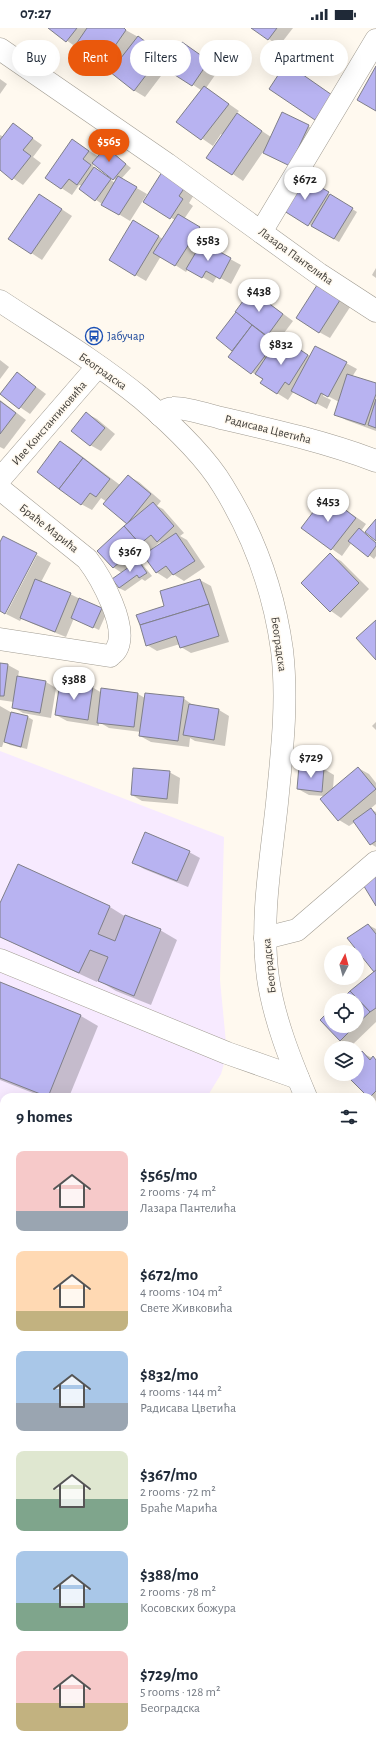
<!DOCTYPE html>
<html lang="en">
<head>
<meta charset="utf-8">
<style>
  :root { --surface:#fff; --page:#f6f6f7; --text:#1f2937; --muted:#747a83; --accent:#ea580c }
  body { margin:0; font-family:"Alegreya Sans",sans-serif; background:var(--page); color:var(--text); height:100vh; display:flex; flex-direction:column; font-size:15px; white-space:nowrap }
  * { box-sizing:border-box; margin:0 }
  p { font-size:13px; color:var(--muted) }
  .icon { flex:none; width:22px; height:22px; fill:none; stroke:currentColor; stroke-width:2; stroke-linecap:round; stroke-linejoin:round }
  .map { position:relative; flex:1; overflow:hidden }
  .panel { position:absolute; left:0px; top:1065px; width:376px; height:656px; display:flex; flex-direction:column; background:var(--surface); border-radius:12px 12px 0 0; box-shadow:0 4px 16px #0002 }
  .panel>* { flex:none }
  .banner { position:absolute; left:12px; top:12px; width:352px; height:36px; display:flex; gap:8px }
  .needle { width:26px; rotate:6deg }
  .buttons { position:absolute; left:324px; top:917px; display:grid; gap:8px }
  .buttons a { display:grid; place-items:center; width:40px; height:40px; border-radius:50%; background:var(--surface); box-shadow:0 4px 16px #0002; font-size:20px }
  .price { position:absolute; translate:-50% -34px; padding:0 9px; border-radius:14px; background:#fff; color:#222; font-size:13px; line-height:26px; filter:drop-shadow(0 1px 2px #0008) }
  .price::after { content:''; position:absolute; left:50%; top:24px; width:12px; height:9px; margin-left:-6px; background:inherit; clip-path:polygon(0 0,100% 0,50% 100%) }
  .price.on { background:var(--accent); color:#fff }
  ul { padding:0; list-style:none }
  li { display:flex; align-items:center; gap:12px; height:100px; padding:0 16px }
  li span { display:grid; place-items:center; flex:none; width:112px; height:80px; border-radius:8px; color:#555 }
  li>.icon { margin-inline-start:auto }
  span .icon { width:48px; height:48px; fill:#fffc; stroke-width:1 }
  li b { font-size:17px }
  h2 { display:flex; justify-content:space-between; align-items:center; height:48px; padding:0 16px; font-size:17px }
  .pill { padding:0 14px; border-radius:18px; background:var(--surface); box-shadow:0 4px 16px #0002; font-size:14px; line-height:36px }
  .pill.on { background:var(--accent); color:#fff }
  .status { display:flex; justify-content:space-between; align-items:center; height:28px; padding:0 20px; background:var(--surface); direction:ltr }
  .status svg { height:11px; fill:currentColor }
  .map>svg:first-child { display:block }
  .industrial { fill:#f7eaff }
  .shadow { fill:#0003; fill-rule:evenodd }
  .building { fill:#b8b3f1; stroke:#7f7f89 }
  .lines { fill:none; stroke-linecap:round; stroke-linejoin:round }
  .minor-casing { stroke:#a19c92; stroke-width:23 }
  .major-casing { stroke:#aa6f5a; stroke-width:23 }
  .minor { stroke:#fff; stroke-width:22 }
  .major { stroke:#efb9a7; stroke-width:22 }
  .labels { text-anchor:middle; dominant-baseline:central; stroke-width:3; stroke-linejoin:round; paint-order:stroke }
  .street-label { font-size:12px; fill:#3f3c38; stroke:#fff9ef }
  .transit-label { font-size:12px; fill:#164399; stroke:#fff9ef; text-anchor:start }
</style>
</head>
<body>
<div class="status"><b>07:27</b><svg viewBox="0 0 49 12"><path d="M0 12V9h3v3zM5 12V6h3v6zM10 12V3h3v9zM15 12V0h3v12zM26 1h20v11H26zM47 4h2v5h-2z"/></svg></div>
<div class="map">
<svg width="376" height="1721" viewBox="0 0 376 1721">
  <rect width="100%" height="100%" fill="#fff9ef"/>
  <g class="industrial">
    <polygon points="0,723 224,809 220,952 227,1025 221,1046 207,1069 4,1069 4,1078 0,1075"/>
    <polygon points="0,1178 4,1180 4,1717 321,1717 321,1721 0,1721"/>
    <polygon points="372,1386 376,1393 376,1427 372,1448"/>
  </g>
  <g class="shadow">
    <polygon points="49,0 122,0 149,15 171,32 192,22 220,40 206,60 239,83 236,86 271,109 308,98 319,104 301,143 263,124 243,153 208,129 223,107 221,106 213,118 178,94 201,62 167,40 145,69 135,63 111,44 110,46 100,40 76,19"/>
    <polygon points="253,0 293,0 279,18"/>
    <polygon points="0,51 7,56 0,66"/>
    <polygon points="14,97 42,117 33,129 41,135 23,157 0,141 0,107 4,109"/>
    <path d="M72,112L99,129L111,124L131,140L121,151L147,166L130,193L102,176L80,161L82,158L79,157L72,167L46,150ZM94,136L114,151L117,153L115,155L100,144L93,138Z"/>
    <polygon points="162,145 195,165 189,175 193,178 184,191 210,206 203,216 241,237 231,256 217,248 213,255 188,241 186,244 161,228 146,253 110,232 133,194 163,211 175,192 144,174"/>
    <polygon points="302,149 357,184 339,214 282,180"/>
    <polygon points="40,167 72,188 42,232 10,211"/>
    <polygon points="376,240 376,250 372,247"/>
    <polygon points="320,256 352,276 330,310 319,304"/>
    <polygon points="252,263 293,293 278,313 310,328 346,335 357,341 352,349 376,356 376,403 346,392 335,386 339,374 324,366 323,368 331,372 327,381 294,363 288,372 261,355 263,352 230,328 234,323 217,310"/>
    <polygon points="0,332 9,339 0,351"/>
    <polygon points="17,345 46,366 30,386 1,366"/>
    <polygon points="0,372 26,392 4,421 0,419"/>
    <polygon points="86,385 97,391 115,406 101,423 90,417"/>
    <path d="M61,414L71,420L120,457L128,448L139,454L161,473L157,478L163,481L184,505L180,508L187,512L205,539L184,553L173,546L167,551L156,544L145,527L139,532L152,548L145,553L142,551L125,563L119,560L122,545L113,539L129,496L107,474L101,470L92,482L81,476ZM160,514L162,516L154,521L153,520Z"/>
    <polygon points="326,468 366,496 361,503 376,514 376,528 374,531 352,514 342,528 302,500"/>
    <polygon points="37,527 51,535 41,554 70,566 107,584 99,602 74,590 66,609 31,595 22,590 20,593 6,586"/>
    <polygon points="330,527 341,533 369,561 341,590 331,583 302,555"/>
    <polygon points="200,552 211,558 229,614 191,625 181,619 180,616 157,623 147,617 165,578 161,564"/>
    <polygon points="0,636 8,637 19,643 18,649 46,654 56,660 51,690 23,685 13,679 14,674 0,672"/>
    <polygon points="92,659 102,665 138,666 145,670 183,670 194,678 219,682 229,688 225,718 195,713 190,710 189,719 151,714 140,708 141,704 109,700 99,694 99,698 67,693 56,687"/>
    <polygon points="0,678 14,686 28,689 33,692 27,721 10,717 4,713 2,719 0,719"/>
    <polygon points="376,694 376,702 372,698"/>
    <polygon points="358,740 369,746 376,755 376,776 370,781 376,784 376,819 371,816 355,794 349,798 339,792 324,768 309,767 298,761 324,741 334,747 333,761"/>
    <polygon points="169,744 180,750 178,776 142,773 132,767"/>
    <polygon points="189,824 200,830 188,859 144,841 134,835"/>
    <polygon points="19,837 110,879 126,889 160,902 177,912 151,977 116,963 98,952 97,954 0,909 0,878"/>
    <polygon points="368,897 376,901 376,994 351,1018 340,1012 321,992 331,983 331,998 357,998 357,972 342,972 376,944"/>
    <polygon points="0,955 81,988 98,998 69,1069 43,1069 0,1052"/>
    <polygon points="362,1025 376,1032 376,1073 372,1069 370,1069 347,1046 357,1046 357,1029"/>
    <polygon points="0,1214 4,1215 4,1516 0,1515"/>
    <polygon points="146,1717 207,1717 206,1721 145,1721"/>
  </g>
  <g class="building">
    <polygon points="48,0 77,0 66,14"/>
    <polygon points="87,0 124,0 126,2 99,41 72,22"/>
    <polygon points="251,0 277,0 268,12"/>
    <polygon points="138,8 162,26 134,63 110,44"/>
    <polygon points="182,14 209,33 192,58 164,40"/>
    <polygon points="286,35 332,67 315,92 269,61"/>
    <polygon points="376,38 376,83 357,72"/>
    <polygon points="204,58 229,76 201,112 176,94"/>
    <polygon points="282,84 309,97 290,138 263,125"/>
    <polygon points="237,85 262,103 232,147 206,130"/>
    <polygon points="13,95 33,110 23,122 31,128 12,152 0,142 0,112"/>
    <polygon points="72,111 89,123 83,131 91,137 77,157 69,151 61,161 45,150"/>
    <polygon points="106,119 126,136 113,152 92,135"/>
    <polygon points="94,139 111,151 95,173 79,161"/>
    <polygon points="162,144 185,159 179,168 183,171 170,191 143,174"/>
    <polygon points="118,148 137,159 119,187 101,177"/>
    <polygon points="301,148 329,164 308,198 281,181"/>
    <polygon points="39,166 62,181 31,226 8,211"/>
    <polygon points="330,166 353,180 334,211 311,198"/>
    <polygon points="178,186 200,199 175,238 153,225"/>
    <polygon points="133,192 159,208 135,248 109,232"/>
    <polygon points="202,214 231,230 220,251 206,243 202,250 186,241"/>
    <polygon points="319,254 342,269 319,305 296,290"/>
    <polygon points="251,262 283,286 267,308 235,284"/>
    <polygon points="236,284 252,297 232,323 216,310"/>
    <polygon points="252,297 275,315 251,346 228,329"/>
    <polygon points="278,311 291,319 293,317 308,327 289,357 285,354 277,366 260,355 263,351 255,346"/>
    <polygon points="315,318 347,334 328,369 321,365 316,376 291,363"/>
    <polygon points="17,344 36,359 19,381 0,366"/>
    <polygon points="347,346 376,355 376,366 365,397 334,387"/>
    <polygon points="376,371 376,400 368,397"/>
    <polygon points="0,373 16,385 0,406"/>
    <polygon points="86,384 105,400 90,418 71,403"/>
    <polygon points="60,413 83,430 59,461 37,444"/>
    <polygon points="83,430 110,451 96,469 90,465 81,477 59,461"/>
    <polygon points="128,447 151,466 127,496 103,476"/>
    <polygon points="326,467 356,490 331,522 301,500"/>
    <polygon points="153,474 174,498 157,514 151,507 140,516 124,498"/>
    <polygon points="376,491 376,513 365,504"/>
    <polygon points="124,498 140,516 113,540 97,523"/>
    <polygon points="359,500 376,515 376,518 368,529 348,513"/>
    <polygon points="176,505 195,533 173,547 166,538 156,545 143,527"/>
    <polygon points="3,508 37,525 5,586 0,583 0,514"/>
    <polygon points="330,525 359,555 330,584 301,555"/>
    <polygon points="136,529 147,545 139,550 137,547 119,560 112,551 129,539 127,535"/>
    <polygon points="35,551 71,565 55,604 20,590"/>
    <polygon points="200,551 209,576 140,597 136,587 164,578 160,563"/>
    <polygon points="79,570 102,580 93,600 71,590"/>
    <polygon points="209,576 219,608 180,620 176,608 146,618 140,597"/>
    <polygon points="376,592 376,632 356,610"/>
    <polygon points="0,635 8,636 4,668 0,668"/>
    <polygon points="17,648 46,653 40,685 12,680"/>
    <polygon points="60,654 93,658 88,692 55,687"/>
    <polygon points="101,660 138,665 134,699 97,695"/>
    <polygon points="145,665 184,669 178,713 139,708"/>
    <polygon points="189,676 219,681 214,712 183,707"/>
    <polygon points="11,684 28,688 21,719 4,714"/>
    <polygon points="299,738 324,740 322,764 297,761"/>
    <polygon points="358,739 376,761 338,793 320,771"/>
    <polygon points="133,740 170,743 167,771 131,767"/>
    <polygon points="371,780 376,787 376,813 370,817 353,793"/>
    <polygon points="145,804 190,823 177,853 132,835"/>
    <polygon points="18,836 110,878 98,906 115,913 125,887 161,901 134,968 98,953 108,929 90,922 79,945 0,909 0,875"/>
    <polygon points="376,847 376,878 362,855"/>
    <polygon points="368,896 376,906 376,942 374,944 347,910"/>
    <polygon points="376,942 376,980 370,984 350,963"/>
    <polygon points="0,954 81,987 48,1069 0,1050"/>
    <polygon points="350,963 370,984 357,996 357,972 341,972"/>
    <polygon points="331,981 331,998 355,998 340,1013 320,992"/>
    <polygon points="362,1023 370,1032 373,1028 376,1032 376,1063 370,1069 368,1069 345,1046 357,1046 357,1028"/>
    <polygon points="0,1213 4,1214 4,1471 0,1492"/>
    <polygon points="145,1717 190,1717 189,1721 144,1721"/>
  </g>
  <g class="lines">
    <g class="minor-casing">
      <g id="minor">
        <polyline points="0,21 167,136 319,246 376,283"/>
        <polyline points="261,204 376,12"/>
        <path d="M0,273C47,304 97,334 141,370C169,394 204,426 223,458C254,508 274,564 282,622C288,673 282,724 277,775C271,832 260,892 268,950C274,991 290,1031 306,1069"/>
        <path d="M160,387C164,383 168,380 173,380C184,379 209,387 221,390C273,402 326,414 376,433"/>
        <polyline points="0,451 98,338"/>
        <path d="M0,461L87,531C100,548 130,600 116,622C115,624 112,626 110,628L0,611"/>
        <polyline points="265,910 297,902 376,834"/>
        <polyline points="0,932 227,1025 298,1050"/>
        <polyline points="372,1107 376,1103"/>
        <polyline points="372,1216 376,1224"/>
        <polyline points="0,1573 4,1573"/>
        <polyline points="372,1611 376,1591"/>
        <polyline points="269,1721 270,1717"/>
        <polyline points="350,1721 351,1717"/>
      </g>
    </g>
    <g class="major-casing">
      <g id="major">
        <polyline points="0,1119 4,1121"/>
        <polyline points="372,1340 376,1342"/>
      </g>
    </g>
    <use href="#minor" class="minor"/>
    <use href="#major" class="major"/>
  </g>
  <defs>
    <g id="bus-ring" transform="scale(0.9)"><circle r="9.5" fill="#fff9ef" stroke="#1a4fb4" stroke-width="1.5"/><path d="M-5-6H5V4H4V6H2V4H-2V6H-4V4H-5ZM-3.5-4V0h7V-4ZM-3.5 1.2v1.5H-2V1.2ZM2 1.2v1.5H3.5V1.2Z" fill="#1a4fb4"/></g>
  </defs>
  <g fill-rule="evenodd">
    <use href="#bus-ring" x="94" y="308"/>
  </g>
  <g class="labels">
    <g class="street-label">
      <text transform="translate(296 228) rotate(36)">Лазара Пантелића</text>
      <text transform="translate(103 343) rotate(35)">Београдска</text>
      <text transform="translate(49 395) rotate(-49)">Иве Константиновића</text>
      <text transform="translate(268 401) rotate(14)">Радисава Цветића</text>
      <text transform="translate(49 500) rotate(38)">Браће Марића</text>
      <text transform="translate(279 616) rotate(82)">Београдска</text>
      <text transform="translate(269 938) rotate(-96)">Београдска</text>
    </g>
    <g class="transit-label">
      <text x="107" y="308">Јабучар</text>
    </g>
  </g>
</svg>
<div class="buttons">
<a><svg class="needle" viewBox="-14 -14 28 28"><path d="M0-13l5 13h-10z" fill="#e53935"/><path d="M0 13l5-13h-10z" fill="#747a83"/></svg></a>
<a><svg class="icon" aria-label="locate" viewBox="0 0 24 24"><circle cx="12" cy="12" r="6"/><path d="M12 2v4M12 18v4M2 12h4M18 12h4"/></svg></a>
<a><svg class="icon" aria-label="layers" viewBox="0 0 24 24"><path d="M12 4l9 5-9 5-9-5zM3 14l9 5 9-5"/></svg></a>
</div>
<b class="price on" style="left:109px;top:135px">$565</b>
<b class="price" style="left:305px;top:173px">$672</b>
<b class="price" style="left:208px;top:234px">$583</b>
<b class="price" style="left:259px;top:285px">$438</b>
<b class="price" style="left:281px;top:338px">$832</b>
<b class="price" style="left:328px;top:495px">$453</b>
<b class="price" style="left:130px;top:545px">$367</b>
<b class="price" style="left:74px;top:673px">$388</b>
<b class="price" style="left:311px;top:751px">$729</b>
<div class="banner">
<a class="pill">Buy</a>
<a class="pill on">Rent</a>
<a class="pill">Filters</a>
<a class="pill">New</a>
<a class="pill">Apartment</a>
</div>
<section class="panel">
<h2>9 homes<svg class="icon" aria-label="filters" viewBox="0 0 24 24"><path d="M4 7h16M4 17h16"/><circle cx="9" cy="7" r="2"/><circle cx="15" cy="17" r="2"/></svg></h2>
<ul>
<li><span style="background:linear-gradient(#f6c9c9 75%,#9aa5b1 0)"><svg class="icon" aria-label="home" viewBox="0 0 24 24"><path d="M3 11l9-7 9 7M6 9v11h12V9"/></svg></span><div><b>$565/mo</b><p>2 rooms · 74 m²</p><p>Лазара Пантелића</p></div></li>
<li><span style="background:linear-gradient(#ffd9b3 75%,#c2b280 0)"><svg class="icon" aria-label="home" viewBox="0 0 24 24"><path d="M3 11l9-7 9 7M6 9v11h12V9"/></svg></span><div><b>$672/mo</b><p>4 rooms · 104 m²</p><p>Свете Живковића</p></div></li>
<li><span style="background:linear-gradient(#a9c7e8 65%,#9aa5b1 0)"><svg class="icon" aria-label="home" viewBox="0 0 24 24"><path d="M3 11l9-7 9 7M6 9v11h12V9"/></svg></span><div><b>$832/mo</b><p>4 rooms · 144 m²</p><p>Радисава Цветића</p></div></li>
<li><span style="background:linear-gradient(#dfe7d0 60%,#7fa58c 0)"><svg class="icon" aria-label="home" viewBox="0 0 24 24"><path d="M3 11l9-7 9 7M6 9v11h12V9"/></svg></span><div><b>$367/mo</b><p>2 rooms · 72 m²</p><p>Браће Марића</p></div></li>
<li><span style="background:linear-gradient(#a9c7e8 65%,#7fa58c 0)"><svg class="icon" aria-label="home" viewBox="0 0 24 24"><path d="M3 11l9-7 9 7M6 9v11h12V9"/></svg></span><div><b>$388/mo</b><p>2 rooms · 78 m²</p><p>Косовских божура</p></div></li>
<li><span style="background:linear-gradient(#f6c9c9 65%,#c2b280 0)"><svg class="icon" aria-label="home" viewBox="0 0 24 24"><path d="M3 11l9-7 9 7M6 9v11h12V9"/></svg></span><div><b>$729/mo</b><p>5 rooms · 128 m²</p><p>Београдска</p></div></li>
</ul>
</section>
</div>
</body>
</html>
